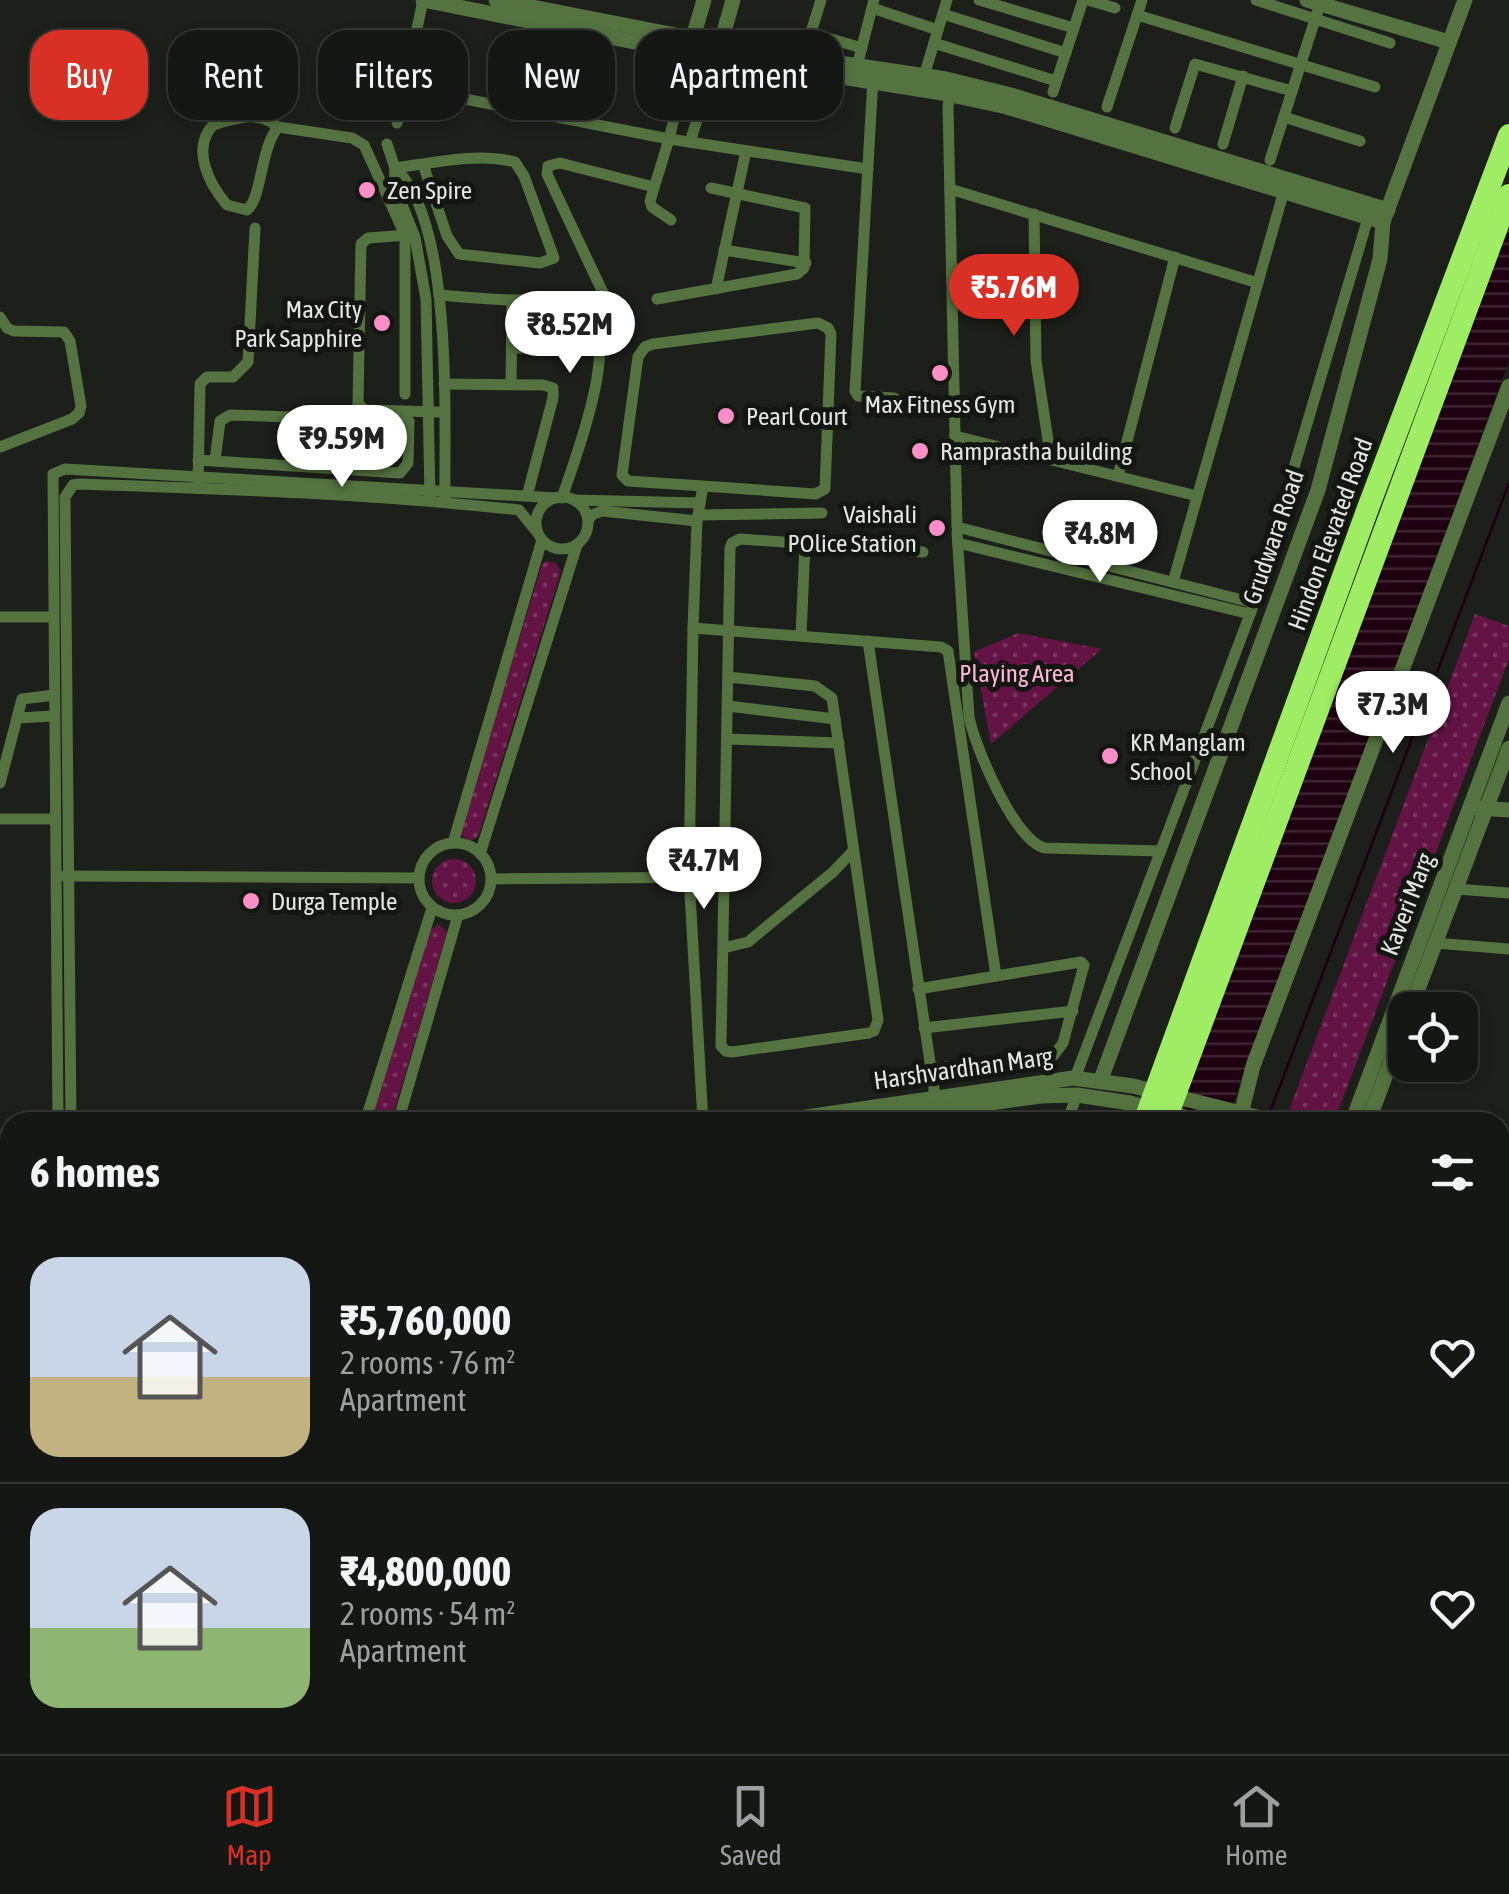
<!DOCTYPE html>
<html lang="en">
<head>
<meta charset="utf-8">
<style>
  :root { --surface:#151714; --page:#1e201d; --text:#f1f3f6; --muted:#9d9fa0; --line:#343634; --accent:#d93025 }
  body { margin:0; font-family:"Asap Condensed",sans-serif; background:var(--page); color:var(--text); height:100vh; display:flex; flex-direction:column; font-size:38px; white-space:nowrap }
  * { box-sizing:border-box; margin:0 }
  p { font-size:32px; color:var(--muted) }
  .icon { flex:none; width:55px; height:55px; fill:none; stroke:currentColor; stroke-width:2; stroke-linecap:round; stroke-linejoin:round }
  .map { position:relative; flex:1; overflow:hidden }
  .sheet { position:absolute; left:0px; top:1112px; width:1510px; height:642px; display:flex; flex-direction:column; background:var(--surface); border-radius:30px 30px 0 0; box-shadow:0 5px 15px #0003,0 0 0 2px var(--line) }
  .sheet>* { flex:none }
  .hud { position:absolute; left:30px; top:30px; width:1000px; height:90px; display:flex; gap:20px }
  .controls { position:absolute; left:1388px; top:992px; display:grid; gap:20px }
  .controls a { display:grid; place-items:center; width:90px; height:90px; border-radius:20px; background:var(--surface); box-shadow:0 5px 15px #0003,0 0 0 2px var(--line); font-size:50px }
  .price { position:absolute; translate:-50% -85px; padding:0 22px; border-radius:35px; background:#fff; color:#222; font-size:32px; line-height:65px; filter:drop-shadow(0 2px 5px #0008) }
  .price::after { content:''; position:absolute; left:50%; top:60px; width:30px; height:22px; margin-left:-15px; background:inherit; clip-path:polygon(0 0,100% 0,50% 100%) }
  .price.active { background:var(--accent); color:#fff }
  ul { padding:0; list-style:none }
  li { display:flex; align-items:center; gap:30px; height:250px; padding:0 30px }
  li+li { border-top:2px solid var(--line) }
  li span { display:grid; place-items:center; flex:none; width:280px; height:200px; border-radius:30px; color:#555 }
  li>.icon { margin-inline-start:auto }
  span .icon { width:120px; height:120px; fill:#fffc; stroke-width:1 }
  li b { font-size:42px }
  h2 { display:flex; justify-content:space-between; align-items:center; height:120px; padding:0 30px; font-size:42px }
  .tag { padding:0 35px; border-radius:30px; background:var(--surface); box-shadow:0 5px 15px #0003,0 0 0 2px var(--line); font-size:35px; line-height:90px }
  .tag.active { background:var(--accent); color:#fff }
  .dock { display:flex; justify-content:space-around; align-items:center; height:140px; border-top:2px solid var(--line); background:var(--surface); font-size:28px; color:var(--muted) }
  .dock a { display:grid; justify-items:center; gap:5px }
  .dock .active { color:var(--accent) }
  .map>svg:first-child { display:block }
  .green { fill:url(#green-dots) }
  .water { fill:url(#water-rules) }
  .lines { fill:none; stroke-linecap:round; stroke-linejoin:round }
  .stream { stroke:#1e0010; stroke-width:2.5 }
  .minor { stroke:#547340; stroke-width:11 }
  .tertiary { stroke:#547340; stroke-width:15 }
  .motorway { stroke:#9fec65; stroke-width:22 }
  .motorway-bridge { stroke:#9fec65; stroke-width:22 }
  .poi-dot { fill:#fa8fc7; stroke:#131611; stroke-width:4 }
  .labels { text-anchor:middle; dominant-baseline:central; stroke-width:10; stroke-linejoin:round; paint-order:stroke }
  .poi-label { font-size:25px; fill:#e4e6e3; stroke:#131611; text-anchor:start }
  .street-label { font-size:25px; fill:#e4e6e3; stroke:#131611 }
  .park-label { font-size:25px; fill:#feb7da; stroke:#131611 }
</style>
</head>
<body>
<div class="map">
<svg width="1509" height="1754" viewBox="0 0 1509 1754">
  <defs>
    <pattern id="green-dots" width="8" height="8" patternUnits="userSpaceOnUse" patternTransform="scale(2.5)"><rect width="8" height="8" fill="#631344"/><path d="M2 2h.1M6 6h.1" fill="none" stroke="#79355f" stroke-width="1.8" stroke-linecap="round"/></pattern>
    <pattern id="water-rules" width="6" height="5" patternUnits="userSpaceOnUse" patternTransform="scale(2.5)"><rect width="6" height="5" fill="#1e0010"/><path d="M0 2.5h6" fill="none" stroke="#3f2533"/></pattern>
  </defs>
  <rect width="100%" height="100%" fill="#1c1f1a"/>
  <g class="green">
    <polygon points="546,561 556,563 561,571 478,837 470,841 460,834 542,564"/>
    <polygon points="1475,614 1509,626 1509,659 1334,1122 1318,1122 1288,1113"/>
    <polygon points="1018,633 1102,649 991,744 974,652"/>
    <circle cx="454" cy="881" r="22"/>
    <polygon points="438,924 447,932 446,936 391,1122 370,1122 429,931"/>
    <rect x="175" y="1745" width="77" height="9"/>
    <polygon points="488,1745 578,1745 578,1754 487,1754"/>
  </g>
  <polygon class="water" points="1509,177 1509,361 1226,1122 1156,1122 1205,978"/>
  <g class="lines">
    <g class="stream">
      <polyline points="1270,1112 1509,483"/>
      <polyline points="1243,1745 1244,1754"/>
    </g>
    <g class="minor">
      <polyline points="979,0 1074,28"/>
      <polyline points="1088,0 1115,8"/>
      <polyline points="1256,0 1390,43"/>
      <polyline points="872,8 938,30"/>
      <polyline points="943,14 1066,53"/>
      <polyline points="1137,15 1375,87"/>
      <polyline points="810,33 862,48"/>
      <polyline points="934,43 1056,81"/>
      <polyline points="803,58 821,0"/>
      <polyline points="857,66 874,0"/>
      <polyline points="924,76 947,0"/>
      <polyline points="873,78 855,391 858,396 894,398"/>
      <polyline points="404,87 669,139 868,169"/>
      <polyline points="952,88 948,106 957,527 1254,603"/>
      <polyline points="1053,92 1083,0"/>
      <polyline points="1107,107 1142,0"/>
      <polyline points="1284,117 1360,141"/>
      <polyline points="397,123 423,0"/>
      <path d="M278,127C259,110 235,118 213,125C191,149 209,184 227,205L247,210C262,198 260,149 278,127L352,138L364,145L405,235V394"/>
      <polyline points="1175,128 1195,64 1292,91"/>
      <polyline points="690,142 717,57"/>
      <polyline points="387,144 395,168 394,185 415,237 426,299 430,497"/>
      <polyline points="1223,144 1243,76"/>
      <polyline points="1270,160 1320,4"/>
      <path d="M395,168C432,163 479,152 515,162L524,176L554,258L540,263L459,254L447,236L423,164"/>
      <path d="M395,168C454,221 444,420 445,498"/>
      <polyline points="950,189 1258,283"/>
      <polyline points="1034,214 1036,361 1051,460"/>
      <polyline points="671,220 652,207 650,201 669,139 690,53"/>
      <polyline points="408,235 368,238 361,244 358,404 365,410 438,412"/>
      <polyline points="724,250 806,263"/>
      <polyline points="716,289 746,151"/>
      <path d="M439,295C464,297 490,300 516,300C534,300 561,294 578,301C630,323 574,460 562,498"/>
      <polyline points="657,299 797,274 804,268 805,208 711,188"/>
      <polyline points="613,314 547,174 548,166 560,163 654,187"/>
      <polyline points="0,317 7,328 14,331 64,332 70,341 81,406 79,413 72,419 0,447"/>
      <polyline points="512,348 601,349"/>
      <polyline points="444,384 543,385 553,388 553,398 527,496"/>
      <polyline points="511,384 512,300"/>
      <polyline points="955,436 1197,496"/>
      <polyline points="198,460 400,473 408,463 409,421 230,415 220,421 215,461"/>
      <polyline points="1118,476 1175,257"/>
      <polyline points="198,484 200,384 207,377 233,377 248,362 255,228"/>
      <polyline points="703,486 815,494 825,489 831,334 828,328 818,323 653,344 645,347 638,357 622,475 628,481 703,486 697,521 693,628 689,876 703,1122"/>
      <circle cx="562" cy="523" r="26"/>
      <polyline points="574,500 700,503"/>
      <polyline points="698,515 822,513"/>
      <polyline points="588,521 592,515 602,511 697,521"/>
      <path d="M957,533L969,717C975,747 1015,842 1045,848L1161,851"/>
      <polyline points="958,543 1250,614"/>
      <polyline points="1173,582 1285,187"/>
      <polyline points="0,617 53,617"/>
      <polyline points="693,628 941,647 948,651 996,976"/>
      <polyline points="801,636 805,544"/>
      <polyline points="868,641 935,1096"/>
      <polyline points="728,677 815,686 832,698 878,1020 874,1031 869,1033 732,1052 726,1051 721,1046 730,548 732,543 740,539 923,552"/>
      <polyline points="728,706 835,719"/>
      <polyline points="17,718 54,716"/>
      <polyline points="727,739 839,743"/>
      <polyline points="0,783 22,699 54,695"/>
      <polyline points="0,819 55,819"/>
      <polyline points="453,843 542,540"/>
      <circle cx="455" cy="879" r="36"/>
      <polyline points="480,854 577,545"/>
      <polyline points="64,876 419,878"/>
      <polyline points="491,879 726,877"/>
      <polyline points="1456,889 1509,893"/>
      <polyline points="1435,943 1509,949"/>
      <polyline points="723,948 748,942 833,872 853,851"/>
      <polyline points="918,989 1081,962 1084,965 1063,1043 1054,1055 930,1069"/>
      <polyline points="924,1028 1073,1011"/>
      <polyline points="1388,1070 1406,1074"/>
      <polyline points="1075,1078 1252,609 1368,218"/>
      <polyline points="58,1122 53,474 65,469 557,498"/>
      <path d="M71,1122L65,497L73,485L79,484C226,489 373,494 519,510L537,532"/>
      <polyline points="365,1122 432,908"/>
      <polyline points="398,1122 458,915"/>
      <polyline points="1067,1122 1077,1095"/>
      <polyline points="1500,1227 1509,1227"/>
      <polyline points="1500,1324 1509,1325"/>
      <polyline points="0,1330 10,1341"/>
      <polyline points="1500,1430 1509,1431"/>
      <polyline points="0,1512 10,1522"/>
      <polyline points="1500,1531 1509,1531"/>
      <polyline points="1500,1628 1509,1628"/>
      <polyline points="0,1629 10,1639"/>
      <polyline points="0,1658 10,1668"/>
      <polyline points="0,1716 10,1723"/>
      <polyline points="1500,1726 1509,1726"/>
      <polyline points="169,1745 169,1754"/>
      <polyline points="300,1745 300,1754"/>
      <polyline points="382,1754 382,1745"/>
      <polyline points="475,1754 475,1745"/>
      <polyline points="487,1754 488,1745"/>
      <polyline points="823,1754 823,1745"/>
      <polyline points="1037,1754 1037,1745"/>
    </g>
    <g class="tertiary">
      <polyline points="423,0 690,53 942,93 1007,107 1383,222"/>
      <polyline points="496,0 747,49 946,79 1011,95 1388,210"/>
      <polyline points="1307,0 1449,42"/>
      <polyline points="691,44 704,0"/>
      <polyline points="719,49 733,0"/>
      <polyline points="1478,808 1509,810"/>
      <polyline points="1410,1010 1509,748"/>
      <polyline points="1100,1082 1318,490 1380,259 1383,222 1465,0"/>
      <polyline points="1241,1114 1253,1066 1509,386"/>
      <polyline points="772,1122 1073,1078 1133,1086 1277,1122"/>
      <polyline points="853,1122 1041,1096 1077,1095 1130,1103 1205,1122"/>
      <polyline points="1352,1122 1509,703"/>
      <polyline points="1368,1122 1405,1024"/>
      <polyline points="1500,1153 1509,1153"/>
      <polyline points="1500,1171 1509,1172"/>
      <polyline points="0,1174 10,1174"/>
      <polyline points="0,1186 10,1186"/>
      <polyline points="61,1745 61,1754"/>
      <polyline points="75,1745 75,1754"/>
      <polyline points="1208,1745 1210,1754"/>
      <polyline points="1318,1745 1319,1754"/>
      <polyline points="1335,1745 1336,1754"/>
    </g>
    <g class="motorway">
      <polyline points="1123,1745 1124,1754"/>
      <polyline points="1139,1745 1140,1754"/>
    </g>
    <g class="motorway-bridge">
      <polyline points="1144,1122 1368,508 1509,135"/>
      <polyline points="1165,1122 1509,195"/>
    </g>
  </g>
  <g class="poi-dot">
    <circle cx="367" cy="190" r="10"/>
    <circle cx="382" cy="323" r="10"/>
    <circle cx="940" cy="373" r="10"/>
    <circle cx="726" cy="416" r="10"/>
    <circle cx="920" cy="451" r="10"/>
    <circle cx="937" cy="528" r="10"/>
    <circle cx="1110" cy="756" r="10"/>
    <circle cx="251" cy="901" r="10"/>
  </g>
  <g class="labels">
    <g class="poi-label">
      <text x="387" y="190">Zen Spire</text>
      <text x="362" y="309" text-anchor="end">Max City<tspan x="362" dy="29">Park Sapphire</tspan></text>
      <text x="940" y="404" text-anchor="middle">Max Fitness Gym</text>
      <text x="746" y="416">Pearl Court</text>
      <text x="940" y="451">Ramprastha building</text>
      <text x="917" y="514" text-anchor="end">Vaishali<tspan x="917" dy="29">POlice Station</tspan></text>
      <text x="1130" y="742">KR Manglam<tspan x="1130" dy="29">School</tspan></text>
      <text x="271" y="901">Durga Temple</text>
    </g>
    <g class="street-label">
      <text transform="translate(1330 534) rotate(-70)">Hindon Elevated Road</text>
      <text transform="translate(1273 537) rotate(-71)">Grudwara Road</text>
      <text transform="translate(1407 904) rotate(-69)">Kaveri Marg</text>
      <text transform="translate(963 1068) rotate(-8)">Harshvardhan Marg</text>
    </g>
    <g class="park-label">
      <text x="1017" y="673">Playing Area</text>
    </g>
  </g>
</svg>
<div class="controls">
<a><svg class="icon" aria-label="locate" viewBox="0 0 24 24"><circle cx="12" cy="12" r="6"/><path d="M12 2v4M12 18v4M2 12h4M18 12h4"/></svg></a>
</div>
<b class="price active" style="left:1014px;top:339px">₹5.76M</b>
<b class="price" style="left:570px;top:376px">₹8.52M</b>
<b class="price" style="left:342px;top:490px">₹9.59M</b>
<b class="price" style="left:1100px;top:585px">₹4.8M</b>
<b class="price" style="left:1393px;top:756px">₹7.3M</b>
<b class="price" style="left:704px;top:912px">₹4.7M</b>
<div class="hud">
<a class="tag active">Buy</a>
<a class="tag">Rent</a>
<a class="tag">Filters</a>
<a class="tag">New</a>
<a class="tag">Apartment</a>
</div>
<section class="sheet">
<h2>6 homes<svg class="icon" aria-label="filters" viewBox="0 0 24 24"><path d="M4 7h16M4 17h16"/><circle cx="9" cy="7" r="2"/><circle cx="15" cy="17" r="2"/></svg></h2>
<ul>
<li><span style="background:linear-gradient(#c9d6e8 60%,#c2b280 0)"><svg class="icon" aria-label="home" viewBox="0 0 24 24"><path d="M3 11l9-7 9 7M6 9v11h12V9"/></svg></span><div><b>₹5,760,000</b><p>2 rooms · 76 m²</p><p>Apartment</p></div><svg class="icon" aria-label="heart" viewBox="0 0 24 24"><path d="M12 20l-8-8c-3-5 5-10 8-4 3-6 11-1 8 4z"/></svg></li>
<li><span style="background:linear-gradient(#c9d6e8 60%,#8fb573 0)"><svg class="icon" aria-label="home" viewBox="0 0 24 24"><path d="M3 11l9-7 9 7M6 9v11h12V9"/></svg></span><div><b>₹4,800,000</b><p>2 rooms · 54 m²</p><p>Apartment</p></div><svg class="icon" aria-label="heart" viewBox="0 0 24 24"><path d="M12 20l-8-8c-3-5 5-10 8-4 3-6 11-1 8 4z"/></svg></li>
</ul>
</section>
</div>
<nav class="dock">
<a class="active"><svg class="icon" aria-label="map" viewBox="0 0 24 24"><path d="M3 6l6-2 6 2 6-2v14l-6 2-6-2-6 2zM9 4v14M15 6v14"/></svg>Map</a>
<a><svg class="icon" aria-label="saved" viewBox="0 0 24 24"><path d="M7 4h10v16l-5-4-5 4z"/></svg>Saved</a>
<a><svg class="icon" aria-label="home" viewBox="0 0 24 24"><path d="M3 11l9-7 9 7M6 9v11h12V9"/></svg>Home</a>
</nav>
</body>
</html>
